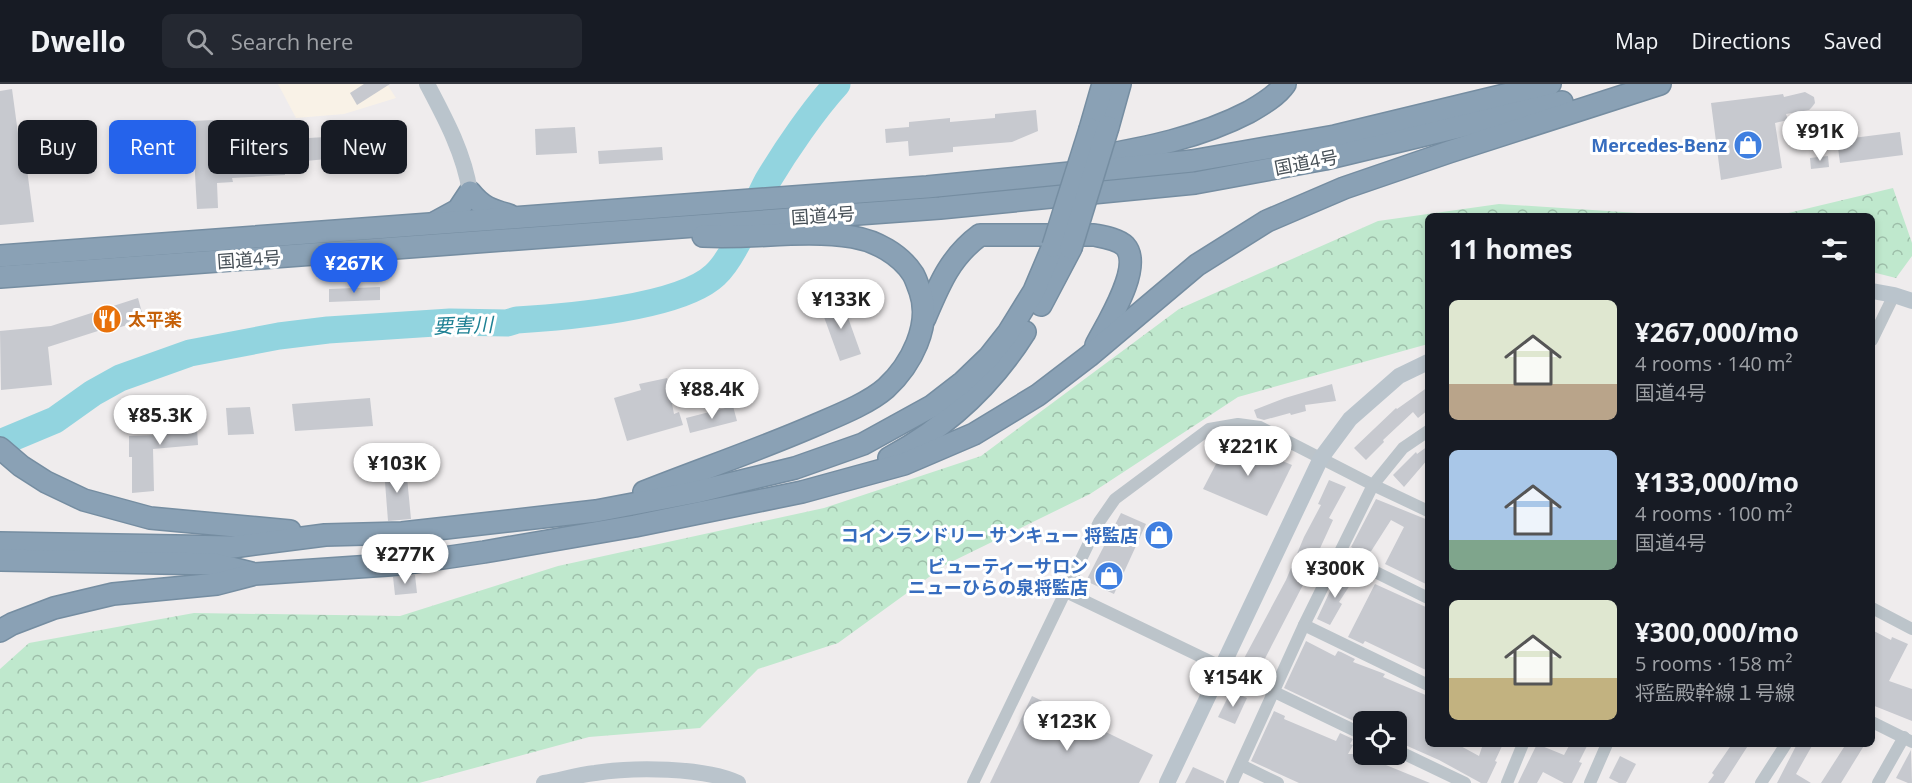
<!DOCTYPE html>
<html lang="en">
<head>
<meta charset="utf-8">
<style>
  :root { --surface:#171b24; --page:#242831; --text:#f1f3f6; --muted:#9ea1a6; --line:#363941; --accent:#2563eb }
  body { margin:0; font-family:"Open Sans","Noto Sans JP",sans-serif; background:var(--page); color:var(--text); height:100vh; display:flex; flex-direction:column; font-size:22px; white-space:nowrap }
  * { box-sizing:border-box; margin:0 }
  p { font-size:20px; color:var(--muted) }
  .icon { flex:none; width:33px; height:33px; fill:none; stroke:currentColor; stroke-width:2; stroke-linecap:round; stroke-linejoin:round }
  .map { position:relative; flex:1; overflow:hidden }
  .side { position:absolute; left:1425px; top:129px; width:450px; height:534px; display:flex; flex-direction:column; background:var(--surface); border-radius:9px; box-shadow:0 3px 9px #0003 }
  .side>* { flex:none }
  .banner { position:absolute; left:18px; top:36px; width:570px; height:54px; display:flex; gap:12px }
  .controls { position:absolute; left:1353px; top:627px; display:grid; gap:12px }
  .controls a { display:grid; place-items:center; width:54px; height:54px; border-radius:9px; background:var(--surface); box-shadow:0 3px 9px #0003; font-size:30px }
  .price { position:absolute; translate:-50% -51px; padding:0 14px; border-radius:21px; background:#fff; color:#222; font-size:20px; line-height:39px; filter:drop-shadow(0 2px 3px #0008) }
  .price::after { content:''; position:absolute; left:50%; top:36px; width:18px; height:14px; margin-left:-9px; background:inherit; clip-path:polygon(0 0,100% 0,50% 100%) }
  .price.on { background:var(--accent); color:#fff }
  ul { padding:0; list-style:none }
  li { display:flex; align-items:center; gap:18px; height:150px; padding:0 24px }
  li span { display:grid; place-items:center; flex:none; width:168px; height:120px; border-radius:9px; color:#555 }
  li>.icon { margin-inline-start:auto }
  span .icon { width:72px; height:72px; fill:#fffc; stroke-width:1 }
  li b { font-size:26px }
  h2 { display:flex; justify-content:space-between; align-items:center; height:72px; padding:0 24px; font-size:26px }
  .pill { padding:0 21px; border-radius:9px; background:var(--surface); box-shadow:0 3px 9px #0003; font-size:21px; line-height:54px }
  .pill.on { background:var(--accent); color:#fff }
  header { display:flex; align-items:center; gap:36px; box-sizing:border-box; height:84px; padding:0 30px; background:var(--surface); border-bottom:2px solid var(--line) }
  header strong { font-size:28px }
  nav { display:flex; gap:33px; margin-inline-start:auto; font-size:21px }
  .search { width:420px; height:54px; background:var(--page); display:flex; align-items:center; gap:15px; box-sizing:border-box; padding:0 21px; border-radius:9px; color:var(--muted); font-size:22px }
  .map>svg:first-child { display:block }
  .commercial { fill:#f9f2e7 }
  .forest { fill:url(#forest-crowns) }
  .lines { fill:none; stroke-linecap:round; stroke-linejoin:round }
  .river { stroke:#92d4df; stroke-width:27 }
  .building { fill:#c7c9cf }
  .highway-casing { stroke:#758da1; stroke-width:24 }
  .street { stroke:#bcc4ca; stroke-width:12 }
  .secondary { stroke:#bac4cc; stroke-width:16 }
  .highway { stroke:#8aa1b5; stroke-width:21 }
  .highway-bridge-casing { stroke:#758da1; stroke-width:24; stroke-linecap:butt }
  .highway-bridge { stroke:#8aa1b5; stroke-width:21 }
  .labels { text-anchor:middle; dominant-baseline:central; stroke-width:6; stroke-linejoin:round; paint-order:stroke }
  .shop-label { font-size:18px; font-weight:bold; fill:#366cbe; stroke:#fff; text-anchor:end }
  .street-label { font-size:18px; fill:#475057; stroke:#fff }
  .food-label { font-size:18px; font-weight:bold; fill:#c56008; stroke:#fff; text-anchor:start }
  .water-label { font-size:20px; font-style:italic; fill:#1e8194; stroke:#fff }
</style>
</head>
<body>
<header>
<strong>Dwello</strong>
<div class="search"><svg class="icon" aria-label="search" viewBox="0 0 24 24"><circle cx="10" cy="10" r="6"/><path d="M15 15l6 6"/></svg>Search here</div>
<nav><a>Map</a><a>Directions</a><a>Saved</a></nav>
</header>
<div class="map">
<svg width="1912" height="699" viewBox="0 0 1912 699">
  <defs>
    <pattern id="forest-crowns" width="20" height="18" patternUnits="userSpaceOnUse" patternTransform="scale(1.5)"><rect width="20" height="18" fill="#bfe8cd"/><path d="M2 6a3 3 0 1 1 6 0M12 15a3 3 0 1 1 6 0" fill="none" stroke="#9dbea9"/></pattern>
  </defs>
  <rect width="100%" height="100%" fill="#efeced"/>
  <polygon class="commercial" points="278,0 387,0 396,14 344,30 296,34"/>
  <g class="forest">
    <polygon points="1893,104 1912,159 1912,172 1896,194 1872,188 1872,132 1776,132"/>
    <polygon points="1499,120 1653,130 1655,132 1428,132 1428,260 1238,313 1090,410 947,480 838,559 758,585 700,644 589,653 419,699 0,699 0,585 29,559 194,529 400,532 558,482 824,424 981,372 1179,225 1378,137"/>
  </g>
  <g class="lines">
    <path class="river" d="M0,359L55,336L93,309L120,294L190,269L279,252L328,246L450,238L507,239L517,236C565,233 680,224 715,191C735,173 754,122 768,96C786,66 814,25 837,0"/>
  </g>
  <g class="building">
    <polygon points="364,0 390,0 357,21 350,9"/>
    <polygon points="12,5 22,79 26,78 34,138 0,141 0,7"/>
    <polygon points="1805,8 1814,13 1815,19 1812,23 1809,26 1786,30 1788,36 1775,39 1782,84 1721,96 1711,19 1783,10 1784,13"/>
    <polygon points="1036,26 1038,47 1012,58 953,63 953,68 909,72 908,57 886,59 885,45 909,43 909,38 950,34 950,38 995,34 995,30"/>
    <polygon points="213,36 215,69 293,64 293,55 325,53 327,75 284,79 285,91 232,94 233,98 217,99 218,124 197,125 192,37"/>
    <polygon points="575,43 577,69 536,71 535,45"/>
    <polygon points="357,47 363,62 347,69 341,55"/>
    <polygon points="1900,48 1903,71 1840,79 1837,56"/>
    <polygon points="662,63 663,76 599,80 598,67"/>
    <polygon points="1828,72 1829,83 1811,85 1810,74"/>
    <polygon points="380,203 380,216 329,218 329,205"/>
    <polygon points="138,214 144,236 104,248 101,246 48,263 52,301 1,306 0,247 51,242"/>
    <polygon points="841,214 861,270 840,277 820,222"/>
    <polygon points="667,294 674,330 679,328 683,341 627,357 614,314 641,306 639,300"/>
    <polygon points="1332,300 1336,317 1305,321 1306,327 1291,331 1290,329 1264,336 1257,334 1254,326 1285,314"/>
    <polygon points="1428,303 1428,326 1418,334 1413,328 1383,356 1384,358 1366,376 1354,364 1396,324 1397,325"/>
    <polygon points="370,314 373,342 295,347 292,320"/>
    <polygon points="733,322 737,337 690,349 686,334"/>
    <polygon points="250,323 254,350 228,351 226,324"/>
    <polygon points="196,327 198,361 153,365 154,407 132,409 132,373 129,373 129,352 158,351 157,330"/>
    <polygon points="1229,355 1292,381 1267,432 1203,405"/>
    <polygon points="1428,362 1428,375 1404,403 1393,391 1416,368 1417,370"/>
    <polygon points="406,383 411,435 388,437 384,385"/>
    <polygon points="1329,396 1346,403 1329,434 1333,436 1305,497 1258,588 1241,580 1286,496 1304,453 1321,421 1318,420"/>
    <polygon points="1376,415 1428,436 1428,501 1385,480 1404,443 1391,436 1368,472 1351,463"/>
    <polygon points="1121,429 1146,440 1114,510 1086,497"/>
    <polygon points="413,461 413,465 391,468 390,462"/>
    <polygon points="1339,488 1354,495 1339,518 1342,520 1330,541 1317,535"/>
    <polygon points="415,491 417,509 395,511 393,493"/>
    <polygon points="1375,500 1428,524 1428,587 1365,557 1363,560 1348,553"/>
    <polygon points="1872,546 1891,556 1892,553 1908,560 1889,597 1912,605 1912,637 1872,621"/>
    <polygon points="1306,557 1335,572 1338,567 1341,568 1355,575 1353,578 1385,590 1383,593 1428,612 1428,660 1457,660 1479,672 1483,660 1503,660 1495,677 1497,678 1487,699 1481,699 1439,676 1396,657 1396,638 1361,638 1360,640 1284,604"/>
    <polygon points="1231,607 1247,614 1235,640 1218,633"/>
    <polygon points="1032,612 1153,671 1139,699 990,699"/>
    <polygon points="1274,627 1285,632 1284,635 1336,657 1340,649 1353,655 1350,660 1353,661 1348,670 1367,670 1382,677 1381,679 1430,699 1299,699 1262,682 1251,677"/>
    <polygon points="1537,660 1564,671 1570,660 1588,660 1579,678 1582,679 1572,699 1564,699 1543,688 1537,699 1518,699"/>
    <polygon points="1732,660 1749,660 1724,699 1708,699 1714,691 1712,689"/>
    <polygon points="1797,660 1813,660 1796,690 1811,699 1777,699"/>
    <polygon points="1846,660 1865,660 1841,699 1821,699"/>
    <polygon points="1911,666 1912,699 1908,699 1896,694"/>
    <polygon points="1620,672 1636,680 1626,699 1619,699 1609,694"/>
    <polygon points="1193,683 1224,697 1224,699 1185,699"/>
  </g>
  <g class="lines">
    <g class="highway-casing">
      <g id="highway">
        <polyline points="1108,43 1120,0"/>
        <polyline points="1090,45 1103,0"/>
        <path d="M1090,74C1145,64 1199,54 1249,28C1261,21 1277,12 1285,0"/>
        <path d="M436,138L458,126L470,108C482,123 491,126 509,131"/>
        <polyline points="0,172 927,103 1192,77 1335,52 1550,0"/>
        <polyline points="0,193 940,124 1195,99 1325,75 1562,18"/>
        <polyline points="1041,221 1071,164"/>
        <path d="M925,234C939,201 950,173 980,151H1094C1104,153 1118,155 1125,162C1144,183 1106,241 1096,261"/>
        <polyline points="0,364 21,382 46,398 84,416 150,434 290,447"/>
        <path d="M889,374C945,344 991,302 1025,248"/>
        <path d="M644,408C702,385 761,365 818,340C839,331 869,319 886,304C911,281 932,241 920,207C918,202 916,195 913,190C900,170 876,157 853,153C804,145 752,155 703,152"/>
        <polyline points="0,459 233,463 325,451 402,449 596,427 696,408 795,384 863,360 932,322 963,298 989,273 1008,249 1034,207 1053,162"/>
        <polyline points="0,476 215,480 251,489"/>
        <polyline points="0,547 12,540 54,524 113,510 217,500 255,490 402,480 484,468 635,442 802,408 904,380 974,350 1038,311 1089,272 1197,181 1267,137 1344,104 1449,68 1660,0"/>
      </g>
    </g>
    <g class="street">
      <polyline points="1872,256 1894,211"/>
      <polyline points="1339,470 1428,514"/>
      <polyline points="1066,508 1364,651"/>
      <polyline points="1872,524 1912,545"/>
      <polyline points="1304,541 1428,601"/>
      <polyline points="1872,638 1912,658"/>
      <polyline points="1396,666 1465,699"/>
      <polyline points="1241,681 1278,699"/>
      <polyline points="973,699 1099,438 1115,415 1209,345 1238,340 1260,343 1373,401 1428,427"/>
      <polyline points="1232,699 1304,541 1373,401 1403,364 1428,347"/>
      <polyline points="1507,699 1523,660"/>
      <polyline points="1590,699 1607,660"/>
      <polyline points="1761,699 1786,660"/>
      <polyline points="1878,699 1904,653"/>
    </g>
    <g class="secondary">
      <path d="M427,0C445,34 464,69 470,108"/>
      <polyline points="1872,207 1894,211 1912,217"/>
      <path d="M544,699C561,696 578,691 595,689C633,683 704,683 738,699"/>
      <polyline points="1167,699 1321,374 1350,335 1399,292 1428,278"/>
    </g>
    <use href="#highway" class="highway"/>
    <g class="highway-bridge-casing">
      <g id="highway-bridge">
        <polyline points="1053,162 1090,45"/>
        <polyline points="1071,164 1108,43"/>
      </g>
    </g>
    <use href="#highway-bridge" class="highway-bridge"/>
  </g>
  <defs>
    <g id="shop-disc" transform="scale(1.5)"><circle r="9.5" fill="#3f7fe0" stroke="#fff"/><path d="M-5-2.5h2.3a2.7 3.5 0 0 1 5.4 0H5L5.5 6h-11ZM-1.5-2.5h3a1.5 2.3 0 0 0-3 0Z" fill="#fff"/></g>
    <g id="restaurant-disc" transform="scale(1.5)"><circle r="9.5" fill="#e8710a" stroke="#fff"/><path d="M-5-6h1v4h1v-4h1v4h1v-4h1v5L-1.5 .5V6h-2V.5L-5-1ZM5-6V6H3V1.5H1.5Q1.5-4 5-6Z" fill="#fff"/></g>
  </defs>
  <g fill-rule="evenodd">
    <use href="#shop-disc" x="1748" y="61"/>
    <use href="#restaurant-disc" x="107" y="235"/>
    <use href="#shop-disc" x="1159" y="451"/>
    <use href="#shop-disc" x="1109" y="492"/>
  </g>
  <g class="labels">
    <g class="shop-label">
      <text x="1727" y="61">Mercedes-Benz</text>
      <text x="1138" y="451">コインランドリー サンキュー 将監店</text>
      <text x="1088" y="482">ビューティーサロン<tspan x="1088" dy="21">ニューひらの泉将監店</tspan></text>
    </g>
    <g class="street-label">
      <text transform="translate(1306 78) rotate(-11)">国道4号</text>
      <text transform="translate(823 131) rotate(-4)">国道4号</text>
      <text transform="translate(249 175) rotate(-4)">国道4号</text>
    </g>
    <g class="food-label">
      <text x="128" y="235">太平楽</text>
    </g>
    <g class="water-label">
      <text transform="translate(463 241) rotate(-2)">要害川</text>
    </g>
  </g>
</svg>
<div class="controls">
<a><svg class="icon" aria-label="locate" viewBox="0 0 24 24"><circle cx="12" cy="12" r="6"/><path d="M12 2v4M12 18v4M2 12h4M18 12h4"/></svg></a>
</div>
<b class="price" style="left:1820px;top:78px">¥91K</b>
<b class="price on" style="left:354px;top:210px">¥267K</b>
<b class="price" style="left:841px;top:246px">¥133K</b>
<b class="price" style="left:712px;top:336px">¥88.4K</b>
<b class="price" style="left:160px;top:362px">¥85.3K</b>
<b class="price" style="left:1248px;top:393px">¥221K</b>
<b class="price" style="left:397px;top:410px">¥103K</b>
<b class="price" style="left:405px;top:501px">¥277K</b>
<b class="price" style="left:1335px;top:515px">¥300K</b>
<b class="price" style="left:1233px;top:624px">¥154K</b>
<b class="price" style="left:1067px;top:668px">¥123K</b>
<div class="banner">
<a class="pill">Buy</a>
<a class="pill on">Rent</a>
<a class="pill">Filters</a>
<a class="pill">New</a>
</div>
<section class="side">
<h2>11 homes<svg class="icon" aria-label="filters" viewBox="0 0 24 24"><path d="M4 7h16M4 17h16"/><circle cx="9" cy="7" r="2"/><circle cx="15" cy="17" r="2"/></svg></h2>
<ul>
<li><span style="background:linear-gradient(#dfe7d0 70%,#b9a48a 0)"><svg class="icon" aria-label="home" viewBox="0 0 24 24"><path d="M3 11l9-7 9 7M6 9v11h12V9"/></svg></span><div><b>¥267,000/mo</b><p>4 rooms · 140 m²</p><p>国道4号</p></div></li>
<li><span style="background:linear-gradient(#a9c7e8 75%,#7fa58c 0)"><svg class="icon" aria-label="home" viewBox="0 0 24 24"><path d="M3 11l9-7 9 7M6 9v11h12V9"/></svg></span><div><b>¥133,000/mo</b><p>4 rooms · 100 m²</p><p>国道4号</p></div></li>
<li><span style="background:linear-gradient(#dfe7d0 65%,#c2b280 0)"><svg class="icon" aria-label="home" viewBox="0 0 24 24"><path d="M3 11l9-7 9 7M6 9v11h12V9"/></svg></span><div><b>¥300,000/mo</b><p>5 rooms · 158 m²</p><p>将監殿幹線１号線</p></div></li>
</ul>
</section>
</div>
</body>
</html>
